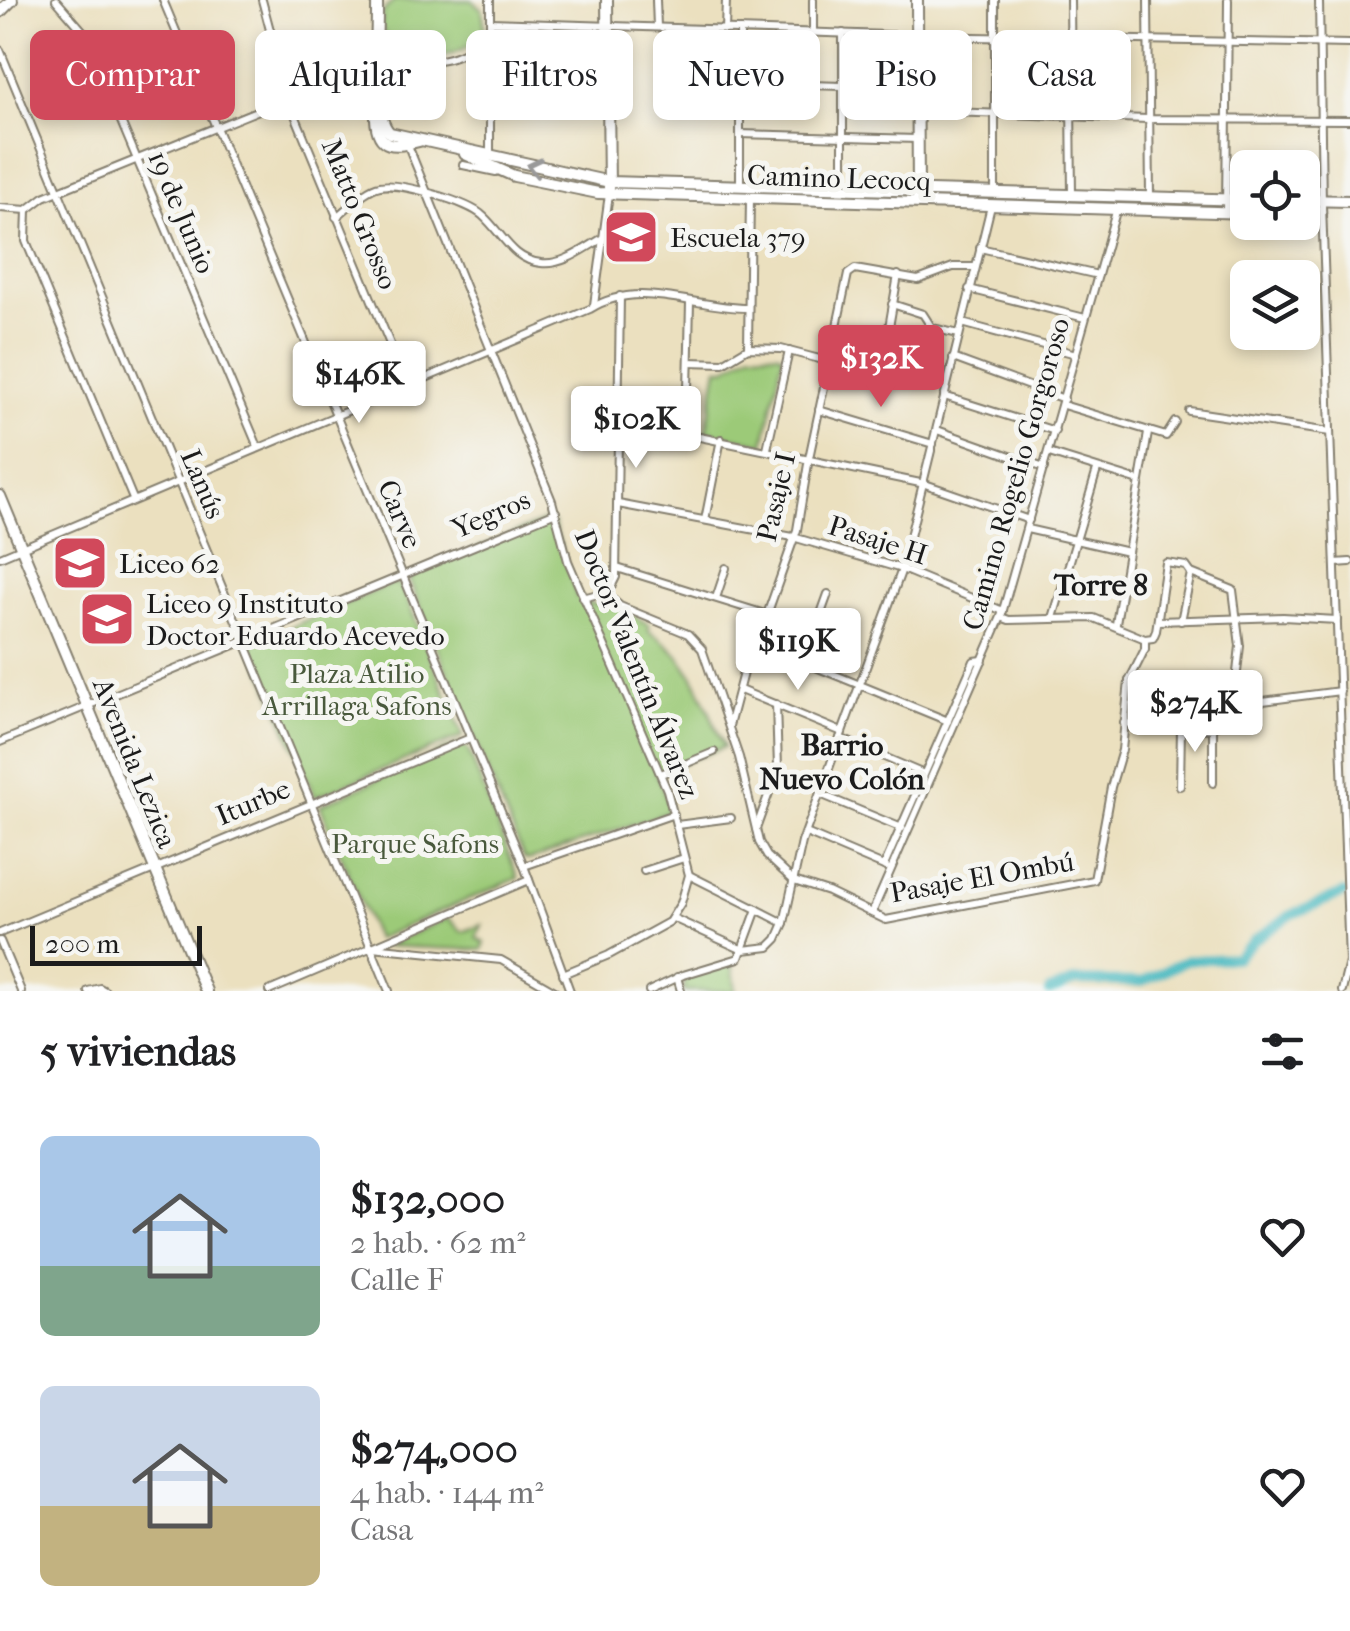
<!DOCTYPE html>
<html lang="es">
<head>
<meta charset="utf-8">
<style>
  :root { --surface:#fff; --page:#f2f2f2; --text:#202124; --muted:#757577; --accent:#d1495b }
  body { margin:0; font-family:"IM FELL French Canon",serif; background:var(--page); color:var(--text); height:100vh; display:flex; flex-direction:column; font-size:38px; white-space:nowrap }
  * { box-sizing:border-box; margin:0 }
  p { font-size:32px; color:var(--muted) }
  .icon { flex:none; width:55px; height:55px; fill:none; stroke:currentColor; stroke-width:2; stroke-linecap:round; stroke-linejoin:round }
  .map { position:relative; height:991px; overflow:hidden }
  .drawer { display:flex; flex-direction:column; background:var(--surface); flex:1 }
  .drawer>* { flex:none }
  .banner { position:absolute; left:30px; top:30px; width:1290px; height:90px; display:flex; gap:20px }
  .controls { position:absolute; left:1230px; top:150px; display:grid; gap:20px }
  .controls a { display:grid; place-items:center; width:90px; height:90px; border-radius:15px; background:var(--surface); box-shadow:0 5px 15px #0003; font-size:50px }
  .scale { position:absolute; left:30px; bottom:25px; width:172px; box-sizing:border-box; padding-left:10px; border:5px solid #1c1c1c; border-top:0; font-size:28px; line-height:35px; white-space:nowrap; color:#1c1c1c; -webkit-text-stroke:8px #f6f6f2; paint-order:stroke }
  .price { position:absolute; translate:-50% -85px; padding:0 22px; border-radius:10px; background:#fff; color:#222; font-size:32px; line-height:65px; filter:drop-shadow(0 2px 5px #0008) }
  .price::after { content:''; position:absolute; left:50%; top:60px; width:30px; height:22px; margin-left:-15px; background:inherit; clip-path:polygon(0 0,100% 0,50% 100%) }
  .price.selected { background:var(--accent); color:#fff }
  ul { padding:0; list-style:none }
  li { display:flex; align-items:center; gap:30px; height:250px; padding:0 40px }
  li span { display:grid; place-items:center; flex:none; width:280px; height:200px; border-radius:15px; color:#555 }
  li>.icon { margin-inline-start:auto }
  span .icon { width:120px; height:120px; fill:#fffc; stroke-width:1 }
  li b { font-size:42px }
  h2 { display:flex; justify-content:space-between; align-items:center; height:120px; padding:0 40px; font-size:42px }
  .tag { padding:0 35px; border-radius:15px; background:var(--surface); box-shadow:0 5px 15px #0003; font-size:35px; line-height:90px }
  .tag.selected { background:var(--accent); color:#fff }
  .map>svg:first-child { display:block }
  .green { fill:#9cca78; stroke:#5c734a; stroke-width:2.5 }
  .lines { fill:none; stroke-linecap:round; stroke-linejoin:round }
  .river { stroke:#4ab9c0; stroke-width:10 }
  .street-casing { stroke:#847e6e; stroke-width:10 }
  .secondary-casing { stroke:#847e6e; stroke-width:14 }
  .street { stroke:#fff; stroke-width:6 }
  .secondary { stroke:#fff; stroke-width:10 }
  .oneway { stroke:#999 }
  .labels { text-anchor:middle; dominant-baseline:central; stroke-width:10; stroke-linejoin:round; paint-order:stroke }
  .street-label { font-size:28px; fill:#1c1c1c; stroke:#f6f6f2 }
  .poi-label { font-size:28px; fill:#1c1c1c; stroke:#f6f6f2; text-anchor:start }
  .park-label { font-size:28px; fill:#49593c; stroke:#f6f6f2 }
  .neighbourhood-label { font-size:30px; font-weight:bold; fill:#1c1c1c; stroke:#f6f6f2 }
</style>
</head>
<body>
<div class="map">
<svg width="1350" height="991" viewBox="0 0 1350 991">
  <rect width="100%" height="100%" fill="#f6f6f2"/>
  <filter id="ink" filterUnits="userSpaceOnUse"><feTurbulence type="fractalNoise" baseFrequency=".01" numOctaves="2"/><feDisplacementMap in="SourceGraphic" scale="20" xChannelSelector="R" yChannelSelector="G"/><feConvolveMatrix kernelMatrix="1 2 1 2 8 2 1 2 1" color-interpolation-filters="sRGB"/></filter>
  <filter id="wash" filterUnits="userSpaceOnUse"><feTurbulence type="fractalNoise" baseFrequency=".0048" numOctaves="4" result="noise"/><feDisplacementMap in="SourceGraphic" scale="40" xChannelSelector="R" yChannelSelector="G"/><feGaussianBlur stdDeviation="2.25" result="paint"/><feColorMatrix in="noise" values="0 0 0 0 0 0 0 0 0 0 0 0 0 0 0 0 0 1.4 0 .05"/><feComposite in="paint" operator="in"/></filter>
  <g filter="url(#wash)">
    <rect width="100%" height="100%" fill="#ebe0bf"/>
    <g class="green">
      <path d="M394,0H472L482,9L485,28C463,66 403,65 381,28L383,12Z"/>
      <polygon points="752,352 780,353 783,356 764,444 706,431 718,368 726,368"/>
      <path d="M546,520L553,522L577,597L590,603L615,607L649,624V632C692,654 705,704 724,747L656,773L669,805L666,813L529,860L524,858L409,580L416,573Z"/>
      <polygon points="393,583 402,587 463,736 315,797 251,644"/>
      <polygon points="459,744 468,749 518,878 376,939 320,805"/>
      <polygon points="448,918 462,932 482,925 476,938 485,943 482,950 384,946"/>
      <polygon points="732,963 736,991 684,991 685,978"/>
    </g>
    <g class="lines">
      <polyline class="river" points="1049,991 1076,981 1142,982 1187,960 1236,958 1254,940 1291,915 1344,893"/>
    </g>
  </g>
  <g filter="url(#ink)">
    <g class="lines">
      <g class="street-casing">
        <g id="street">
          <polyline points="56,0 83,31 258,447"/>
          <polyline points="163,0 524,866 570,991"/>
          <polyline points="262,0 288,98 407,385"/>
          <polyline points="656,0 657,27"/>
          <polyline points="995,0 995,192"/>
          <polyline points="1070,0 1072,195"/>
          <polyline points="1148,0 1150,197"/>
          <polyline points="1319,0 1322,205 1349,962 1342,991"/>
          <polyline points="490,22 918,36 1350,44"/>
          <polyline points="725,30 726,0"/>
          <polyline points="813,32 813,0"/>
          <polyline points="843,33 843,188"/>
          <polyline points="0,50 389,991"/>
          <polyline points="739,83 843,86"/>
          <polyline points="918,111 1148,119 1350,120"/>
          <polyline points="740,134 917,139"/>
          <polyline points="407,143 552,501 568,561 667,790 689,875 681,903 669,922 609,955 563,974"/>
          <polyline points="490,155 490,0"/>
          <polyline points="463,165 496,172"/>
          <polyline points="740,185 740,30"/>
          <path d="M0,208L27,210L44,197L370,65L392,51C403,52 413,58 425,60C449,63 469,50 490,39"/>
          <polyline points="27,210 26,241 133,499"/>
          <polyline points="1226,212 1228,0"/>
          <path d="M336,217C349,208 364,189 380,186C400,182 469,202 483,216C503,234 512,260 541,263C564,266 586,247 605,237"/>
          <polyline points="980,248 1098,275"/>
          <polyline points="969,289 1085,318"/>
          <polyline points="892,304 923,314 932,328 959,334"/>
          <polyline points="594,305 609,194"/>
          <polyline points="962,323 1076,354"/>
          <polyline points="748,348 750,197"/>
          <polyline points="953,358 1064,399"/>
          <polyline points="689,362 723,363 748,348 781,349 904,381"/>
          <polyline points="881,374 898,275"/>
          <polyline points="944,396 1055,431"/>
          <polyline points="1063,405 1166,436 1175,422"/>
          <polyline points="819,410 933,444"/>
          <polyline points="1189,411 1330,432"/>
          <polyline points="618,420 925,484 1029,520"/>
          <polyline points="937,430 1044,468"/>
          <polyline points="687,433 690,302"/>
          <polyline points="767,449 789,351"/>
          <polyline points="1049,453 1139,481"/>
          <polyline points="618,504 793,537 902,569 1003,611"/>
          <polyline points="705,520 721,439"/>
          <polyline points="1027,529 1128,552"/>
          <path d="M0,557L590,309C639,278 694,308 747,308"/>
          <polyline points="1335,563 1350,562"/>
          <polyline points="617,568 765,614"/>
          <polyline points="605,593 620,606 688,634 702,649 739,757 759,842 767,856 794,881 828,892 886,920 1094,880 1111,787 1122,750 1129,681 1145,649 1145,639"/>
          <polyline points="583,598 609,591 616,577 620,296"/>
          <polyline points="716,598 726,568"/>
          <polyline points="1001,617 1009,620 1094,618 1145,639"/>
          <polyline points="1053,618 1097,470"/>
          <polyline points="1158,621 1283,617 1337,620"/>
          <polyline points="1181,621 1191,573"/>
          <polyline points="1116,624 1148,433"/>
          <polyline points="1145,639 1153,638 1156,631 1166,563 1186,566 1191,573 1233,590 1240,646 1232,716"/>
          <polyline points="757,643 948,721"/>
          <polyline points="804,661 828,594"/>
          <polyline points="1129,681 1235,692 1255,702"/>
          <polyline points="740,690 842,732"/>
          <polyline points="1124,723 1210,729 1255,702 1340,691"/>
          <polyline points="729,726 749,650 757,643 797,530 809,458 848,274 855,269 918,280 953,267 975,267"/>
          <polyline points="840,738 924,774"/>
          <polyline points="0,742 556,512"/>
          <polyline points="661,774 714,752"/>
          <polyline points="1213,783 1213,728"/>
          <polyline points="1180,786 1181,728"/>
          <polyline points="820,794 902,828"/>
          <polyline points="677,825 731,818"/>
          <polyline points="756,829 778,768 776,704"/>
          <polyline points="806,833 886,867"/>
          <polyline points="524,866 674,814"/>
          <polyline points="884,866 974,661 983,660"/>
          <polyline points="644,871 684,858"/>
          <polyline points="689,875 784,923"/>
          <polyline points="872,913 1001,617 1117,208"/>
          <polyline points="673,918 743,950 769,947 777,939 784,923 802,842 902,569 991,206"/>
          <polyline points="0,933 470,738"/>
          <polyline points="0,941 21,991"/>
          <polyline points="372,947 501,960 555,991"/>
          <polyline points="677,977 681,991"/>
          <polyline points="88,991 100,988 105,991"/>
          <polyline points="269,991 529,880"/>
          <polyline points="649,991 683,975 739,958 757,909"/>
        </g>
      </g>
      <g class="secondary-casing">
        <g id="secondary">
          <path d="M377,0C378,29 370,115 390,133L610,182L1248,200"/>
          <polyline points="607,0 609,188"/>
          <polyline points="917,0 918,199"/>
          <polyline points="0,12 12,0"/>
          <path d="M376,118C377,150 395,147 419,141"/>
          <polyline points="465,154 514,176 598,193 1248,213"/>
          <polyline points="1302,200 1350,201"/>
          <polyline points="0,496 206,991"/>
        </g>
      </g>
      <use href="#street" class="street"/>
      <use href="#secondary" class="secondary"/>
    </g>
    <defs><path id="oneway-chevron" d="M-2-3.5L2.5 0L-2 3.5" fill="none" stroke-width="1.6" stroke-linecap="round" stroke-linejoin="round" transform="scale(2.5)"/></defs>
    <use class="oneway" href="#oneway-chevron" transform="translate(534 167) rotate(-167)"/>
  </g>
  <defs>
    <g id="school-square" transform="scale(2.875)"><rect x="-9" y="-9" width="18" height="18" rx="4" fill="#d1495b" stroke="#f6f6f2"/><path d="M0-5L7-2L0 1L-7-2ZM-4 1L0 2.5L4 1V4Q0 6-4 4Z" fill="#fff"/></g>
  </defs>
  <g fill-rule="evenodd">
    <use href="#school-square" x="631" y="237"/>
    <use href="#school-square" x="80" y="563"/>
    <use href="#school-square" x="107" y="619"/>
  </g>
  <g class="labels">
    <g class="street-label">
      <text transform="translate(839 178) rotate(2)">Camino Lecocq</text>
      <text transform="translate(182 212) rotate(67)">19 de Junio</text>
      <text transform="translate(360 214) rotate(68)">Matto Grosso</text>
      <text transform="translate(1016 474) rotate(-74)">Camino Rogelio Gorgoroso</text>
      <text transform="translate(203 484) rotate(67)">Lanús</text>
      <text transform="translate(776 497) rotate(-77)">Pasaje I</text>
      <text transform="translate(400 514) rotate(67)">Carve</text>
      <text transform="translate(491 514) rotate(-23)">Yegros</text>
      <text transform="translate(878 540) rotate(18)">Pasaje H</text>
      <text transform="translate(637 664) rotate(68)">Doctor Valentín Álvarez</text>
      <text transform="translate(135 763) rotate(68)">Avenida Lezica</text>
      <text transform="translate(253 802) rotate(-23)">Iturbe</text>
      <text transform="translate(982 877) rotate(-10)">Pasaje El Ombú</text>
    </g>
    <g class="poi-label">
      <text x="670" y="237">Escuela 379</text>
      <text x="119" y="563">Liceo 62</text>
      <text x="146" y="603">Liceo 9 Instituto<tspan x="146" dy="32">Doctor Eduardo Acevedo</tspan></text>
    </g>
    <g class="park-label">
      <text x="357" y="673">Plaza Atilio<tspan x="357" dy="32">Arrillaga Safons</tspan></text>
      <text x="415" y="843">Parque Safons</text>
    </g>
    <g class="neighbourhood-label">
      <text x="1101" y="585">Torre 8</text>
      <text x="842" y="745">Barrio<tspan x="842" dy="34">Nuevo Colón</tspan></text>
    </g>
  </g>
</svg>
<div class="controls">
<a><svg class="icon" aria-label="locate" viewBox="0 0 24 24"><circle cx="12" cy="12" r="6"/><path d="M12 2v4M12 18v4M2 12h4M18 12h4"/></svg></a>
<a><svg class="icon" aria-label="layers" viewBox="0 0 24 24"><path d="M12 4l9 5-9 5-9-5zM3 14l9 5 9-5"/></svg></a>
</div>
<div class="scale">200 m</div>
<b class="price selected" style="left:881px;top:410px">$132K</b>
<b class="price" style="left:359px;top:426px">$146K</b>
<b class="price" style="left:636px;top:471px">$102K</b>
<b class="price" style="left:798px;top:693px">$119K</b>
<b class="price" style="left:1195px;top:755px">$274K</b>
<div class="banner">
<a class="tag selected">Comprar</a>
<a class="tag">Alquilar</a>
<a class="tag">Filtros</a>
<a class="tag">Nuevo</a>
<a class="tag">Piso</a>
<a class="tag">Casa</a>
</div>
</div>
<section class="drawer">
<h2>5 viviendas<svg class="icon" aria-label="filters" viewBox="0 0 24 24"><path d="M4 7h16M4 17h16"/><circle cx="9" cy="7" r="2"/><circle cx="15" cy="17" r="2"/></svg></h2>
<ul>
<li><span style="background:linear-gradient(#a9c7e8 65%,#7fa58c 0)"><svg class="icon" aria-label="home" viewBox="0 0 24 24"><path d="M3 11l9-7 9 7M6 9v11h12V9"/></svg></span><div><b>$132,000</b><p>2 hab. · 62 m²</p><p>Calle F</p></div><svg class="icon" aria-label="heart" viewBox="0 0 24 24"><path d="M12 20l-8-8c-3-5 5-10 8-4 3-6 11-1 8 4z"/></svg></li>
<li><span style="background:linear-gradient(#c9d6e8 60%,#c2b280 0)"><svg class="icon" aria-label="home" viewBox="0 0 24 24"><path d="M3 11l9-7 9 7M6 9v11h12V9"/></svg></span><div><b>$274,000</b><p>4 hab. · 144 m²</p><p>Casa</p></div><svg class="icon" aria-label="heart" viewBox="0 0 24 24"><path d="M12 20l-8-8c-3-5 5-10 8-4 3-6 11-1 8 4z"/></svg></li>
</ul>
</section>
</body>
</html>
